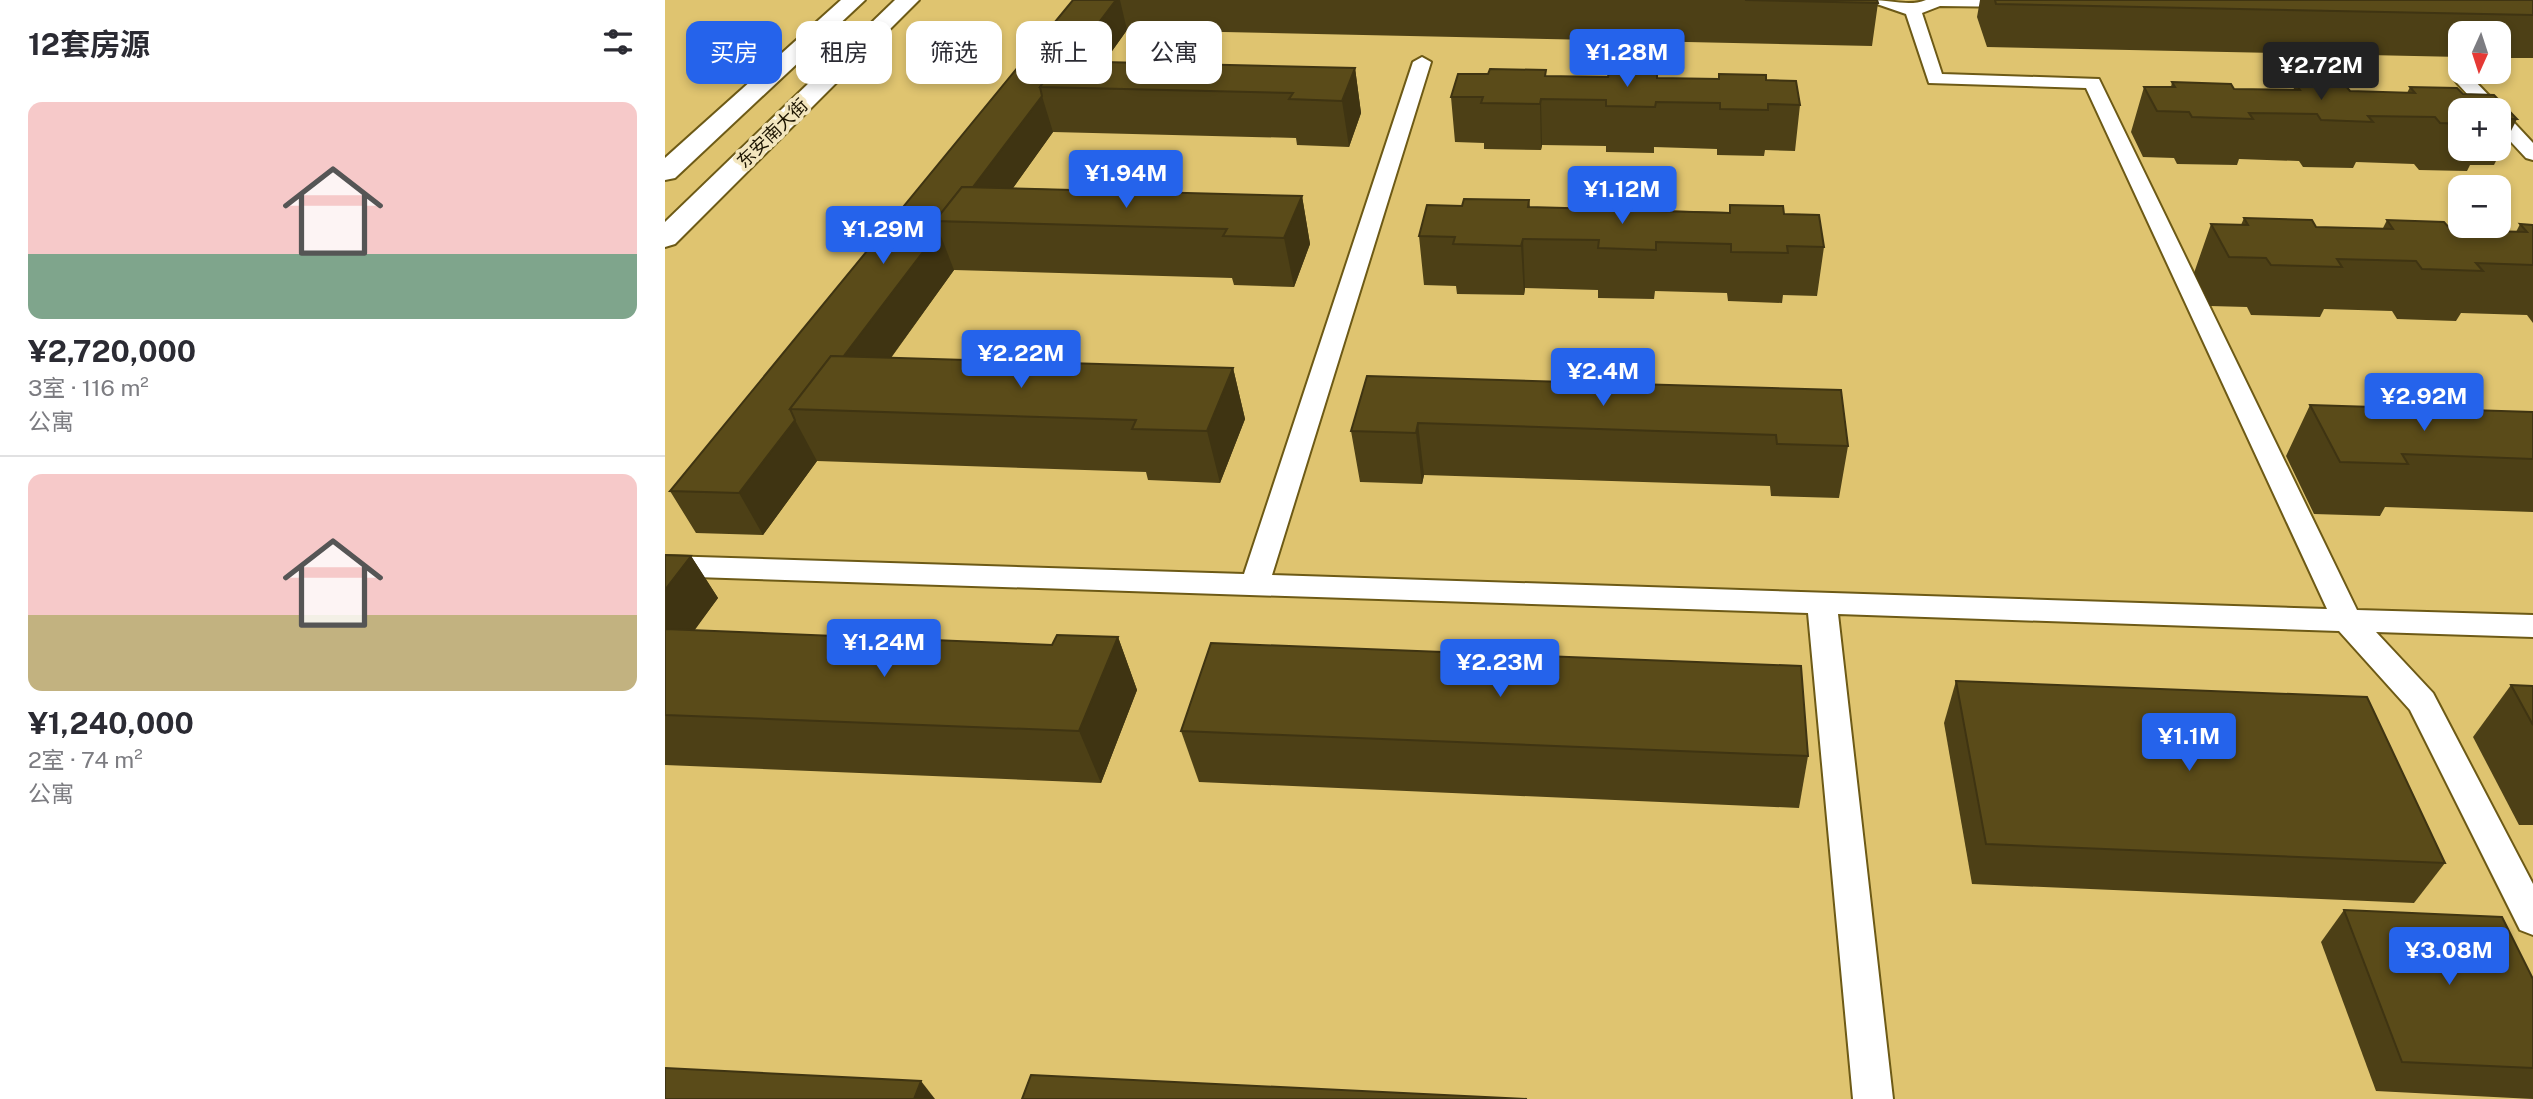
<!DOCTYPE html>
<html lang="zh">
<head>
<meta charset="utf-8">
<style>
  :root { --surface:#fff; --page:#f7f7f7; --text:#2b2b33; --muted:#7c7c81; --line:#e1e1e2; --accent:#2563eb }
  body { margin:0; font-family:"Public Sans","Noto Sans SC",sans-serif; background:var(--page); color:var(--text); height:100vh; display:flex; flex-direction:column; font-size:26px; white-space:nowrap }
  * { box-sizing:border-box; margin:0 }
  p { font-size:23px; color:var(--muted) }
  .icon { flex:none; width:38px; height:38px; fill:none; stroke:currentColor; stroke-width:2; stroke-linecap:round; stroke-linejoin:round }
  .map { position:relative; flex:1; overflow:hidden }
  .sheet { display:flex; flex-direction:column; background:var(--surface); width:665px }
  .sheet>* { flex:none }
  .guide { position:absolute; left:21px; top:21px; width:665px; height:63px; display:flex; gap:14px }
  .needle { width:46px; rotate:183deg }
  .tools { position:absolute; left:1783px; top:21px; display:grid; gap:14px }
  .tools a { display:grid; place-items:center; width:63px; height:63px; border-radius:14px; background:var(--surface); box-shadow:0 4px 10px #0003; font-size:35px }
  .price { position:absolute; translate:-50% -60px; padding:0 16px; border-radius:7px; background:var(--accent); color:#fff; font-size:23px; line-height:46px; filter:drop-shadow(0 2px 4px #0008) }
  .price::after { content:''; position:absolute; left:50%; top:42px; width:21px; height:16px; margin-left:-10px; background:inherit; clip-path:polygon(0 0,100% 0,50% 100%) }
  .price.active { background:#222; color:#fff }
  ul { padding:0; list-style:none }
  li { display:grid; align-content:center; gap:14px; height:371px; padding:0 28px }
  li+li { border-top:2px solid var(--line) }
  li span { display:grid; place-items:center; height:217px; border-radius:14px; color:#555 }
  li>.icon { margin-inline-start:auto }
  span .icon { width:126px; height:126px; fill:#fffc; stroke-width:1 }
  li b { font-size:30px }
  h2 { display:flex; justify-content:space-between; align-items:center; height:84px; padding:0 28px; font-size:30px }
  .pill { padding:0 24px; border-radius:14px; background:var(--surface); box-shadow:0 4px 10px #0003; font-size:24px; line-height:63px }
  .pill.active { background:var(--accent); color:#fff }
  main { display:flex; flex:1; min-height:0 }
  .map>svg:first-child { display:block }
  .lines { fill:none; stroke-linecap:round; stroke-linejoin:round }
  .lane-casing { stroke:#6d5a16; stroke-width:4 }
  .secondary-casing { stroke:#6d5a16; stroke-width:4 }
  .lane { fill:#fff; fill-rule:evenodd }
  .secondary { fill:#fff; fill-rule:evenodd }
  .wall { fill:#4d4016; fill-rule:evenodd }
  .shaded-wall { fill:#3f3412 }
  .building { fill:#5a4b19; stroke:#3f3412; stroke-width:2 }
  .labels { text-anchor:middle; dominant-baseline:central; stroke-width:7; stroke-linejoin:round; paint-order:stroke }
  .far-street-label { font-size:18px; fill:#1c1400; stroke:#f3e6be }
</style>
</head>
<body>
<main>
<section class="sheet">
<h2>12套房源<svg class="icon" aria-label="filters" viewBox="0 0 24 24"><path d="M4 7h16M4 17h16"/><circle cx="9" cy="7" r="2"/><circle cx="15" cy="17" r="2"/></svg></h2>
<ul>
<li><span style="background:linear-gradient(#f6c9c9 70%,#7fa58c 0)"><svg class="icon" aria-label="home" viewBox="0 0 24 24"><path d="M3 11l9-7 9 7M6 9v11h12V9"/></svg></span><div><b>¥2,720,000</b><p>3室 · 116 m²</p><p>公寓</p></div></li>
<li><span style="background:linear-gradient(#f6c9c9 65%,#c2b280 0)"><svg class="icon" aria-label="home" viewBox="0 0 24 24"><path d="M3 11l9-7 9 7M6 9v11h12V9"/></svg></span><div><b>¥1,240,000</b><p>2室 · 74 m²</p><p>公寓</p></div></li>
</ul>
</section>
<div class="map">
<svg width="1868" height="1099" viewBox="0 0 1868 1099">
  <rect width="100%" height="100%" fill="#dfc470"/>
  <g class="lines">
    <g class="lane-casing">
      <g id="lane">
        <path d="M1207,0C1226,0 1244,7 1261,0H1358L1357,5L1351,7L1275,6L1257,13L1277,74L1434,79L1692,610L1868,615V637L1711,632L1768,693L1868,884V935L1855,930L1745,710L1674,631L1173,614L1228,1099H1188L1143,613L0,576V556L579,574L748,62L757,57L766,62L607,575L1662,609L1421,88L1264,83L1241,14L1209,3Z"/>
        <polygon points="1799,75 1805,76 1834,106 1835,113 1841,114 1868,143 1868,160 1861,158 1834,129 1834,110 1817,110 1793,84 1790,80"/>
      </g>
    </g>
    <g class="secondary-casing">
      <g id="secondary">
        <polygon points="176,0 200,0 10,178 0,180 0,158"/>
        <polygon points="230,0 254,0 10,244 0,247 0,222"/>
      </g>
    </g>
    <use href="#lane" class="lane"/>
    <use href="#secondary" class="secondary"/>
  </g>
  <g class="wall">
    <polygon points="407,0 1212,0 1213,3 1207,46 462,30 439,62 690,68 696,113 684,147 632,145 631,138 388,132 348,188 637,196 645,244 629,287 569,285 567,278 289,270 226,358 568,368 580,419 555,483 483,480 481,472 152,461 98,535 31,533 5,491 407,1"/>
    <polygon points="1315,0 1868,0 1868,58 1834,58 1834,33 1796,33 1796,57 1322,47 1312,17"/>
    <polygon points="881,76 992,78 1135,105 1130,151 1100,150 1099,156 1052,155 1052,149 989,147 989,153 941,152 941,146 877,145 876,150 819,149 819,143 790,142 786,97"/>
    <path d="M1507,82L1566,84L1569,89L1628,90L1631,84L1680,85L1685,91L1742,93L1745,87L1792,88L1798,94L1829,95L1852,119L1829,165H1805L1802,171L1754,170L1749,164L1691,162L1688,168L1638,167L1634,161L1574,159L1572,165L1512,164L1509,158L1478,157L1466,132L1479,87H1506ZM1796,110H1834V149H1796Z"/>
    <polygon points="864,200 865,207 1064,212 1065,205 1119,214 1159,247 1152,296 1118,295 1117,303 1063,301 1062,293 990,291 989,299 933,298 933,290 860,288 859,295 792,294 791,286 759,285 754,236 797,206"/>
    <polygon points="1579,218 1651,227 1718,228 1722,220 1786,230 1851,232 1855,224 1868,225 1868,323 1862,315 1796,313 1791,321 1732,319 1727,311 1659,309 1655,317 1586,315 1582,307 1545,306 1529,273 1546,224 1576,225"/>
    <polygon points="702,376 1176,390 1183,446 1174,498 1106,496 1105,486 759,475 757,484 695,482 686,431"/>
    <polygon points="1645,405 1868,412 1868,512 1720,507 1715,516 1649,514 1621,456"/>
    <polygon points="0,555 26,556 53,598 29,630 387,645 453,637 472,690 436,783 0,765"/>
    <polygon points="1291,681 1780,863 1749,903 1307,884 1279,723"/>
    <polygon points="1846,685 1868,686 1868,825 1854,825 1808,737"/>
    <polygon points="516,731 1143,756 1134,808 534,782"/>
    <polygon points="1679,910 1868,979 1868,1099 1711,1091 1656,942"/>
  </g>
  <g class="shaded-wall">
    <polygon points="451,0 455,0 462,30 421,88 384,87"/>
    <polygon points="690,68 696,113 684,147 677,101"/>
    <polygon points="377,96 388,132 323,223 281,222"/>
    <polygon points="876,99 877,145 876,150 875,104"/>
    <polygon points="637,196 645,244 629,287 619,238"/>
    <polygon points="274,231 289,270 187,411 138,410"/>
    <polygon points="858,239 860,288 859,295 856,246"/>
    <polygon points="568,368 580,419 555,483 542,431"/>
    <polygon points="130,420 152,461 98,535 74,493"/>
    <polygon points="753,423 759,475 757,484 751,433"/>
    <polygon points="26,556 53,598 0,671 0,590"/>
    <polygon points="453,637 472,690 436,783 414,731"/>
    <polygon points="256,1081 270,1099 249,1099"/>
  </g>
  <g class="building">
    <polygon points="408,0 451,0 404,62 395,61 375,87 377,96 308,187 297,187 270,221 274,231 178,357 166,356 125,409 130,420 74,493 5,491"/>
    <polygon points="1080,0 1212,0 1213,3"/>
    <polygon points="1330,0 1868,0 1868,15 1331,4"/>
    <polygon points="395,61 690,68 677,101 624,99 628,93 375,87"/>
    <polygon points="825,69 881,70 880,76 943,77 944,71 992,72 992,78 1054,79 1054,74 1101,75 1101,80 1131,81 1135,105 1103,104 1103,110 1055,109 1055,103 991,102 990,107 941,106 941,100 876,99 875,104 816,103 818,97 786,97 793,74 823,74"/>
    <polygon points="1507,82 1566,84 1569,89 1635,90 1631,84 1680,85 1685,91 1750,93 1745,87 1792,88 1798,94 1829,95 1852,119 1834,119 1834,110 1796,110 1796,124 1775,123 1770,117 1703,116 1708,122 1656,120 1652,114 1584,113 1588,119 1527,117 1524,112 1492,111 1479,87 1510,87"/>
    <polygon points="297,187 637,196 619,238 558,236 562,229 270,221"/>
    <polygon points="799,199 864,200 863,207 937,209 937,201 993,202 992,211 1065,213 1065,205 1118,206 1119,214 1154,215 1159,247 1122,246 1123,253 1066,252 1066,244 991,242 991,250 933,248 934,240 858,239 856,246 788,244 790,237 754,236 762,205 797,206"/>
    <polygon points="1579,218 1647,220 1651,227 1728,229 1722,220 1779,222 1786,230 1862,232 1855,224 1868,225 1868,265 1811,263 1818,271 1757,269 1751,261 1672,259 1677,267 1606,265 1601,258 1564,257 1546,224 1583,225"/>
    <polygon points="166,356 568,368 542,431 467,429 471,420 125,409"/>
    <polygon points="702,376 1176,390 1183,446 1112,444 1111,435 753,423 751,433 686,431"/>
    <polygon points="1645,405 1868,412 1868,459 1737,454 1743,464 1675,462"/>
    <polygon points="0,555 26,556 0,590"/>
    <polygon points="0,629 387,645 392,635 453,637 414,731 0,715"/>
    <polygon points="546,643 1136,666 1143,756 516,731"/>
    <polygon points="1291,681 1702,697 1780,863 1321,844"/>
    <polygon points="1846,685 1868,686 1868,725"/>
    <polygon points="1679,910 1837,917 1868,979 1868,1068 1737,1062"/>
    <polygon points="0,1068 256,1081 249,1099 0,1099"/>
    <polygon points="366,1075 862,1099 357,1099"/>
  </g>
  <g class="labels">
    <g class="far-street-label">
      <text transform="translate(107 133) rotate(-44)">东安南大街</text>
    </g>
  </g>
</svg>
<div class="tools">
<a><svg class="needle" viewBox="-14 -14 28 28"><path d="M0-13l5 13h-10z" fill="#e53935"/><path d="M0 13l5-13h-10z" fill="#7c7c81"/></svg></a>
<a>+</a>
<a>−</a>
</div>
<b class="price" style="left:962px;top:89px">¥1.28M</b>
<b class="price active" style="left:1656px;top:102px">¥2.72M</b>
<b class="price" style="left:461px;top:210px">¥1.94M</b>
<b class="price" style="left:957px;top:226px">¥1.12M</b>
<b class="price" style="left:218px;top:266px">¥1.29M</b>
<b class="price" style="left:356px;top:390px">¥2.22M</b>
<b class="price" style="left:938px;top:408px">¥2.4M</b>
<b class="price" style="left:1759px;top:433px">¥2.92M</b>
<b class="price" style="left:219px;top:679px">¥1.24M</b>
<b class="price" style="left:835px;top:699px">¥2.23M</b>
<b class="price" style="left:1524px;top:773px">¥1.1M</b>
<b class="price" style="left:1784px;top:987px">¥3.08M</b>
<div class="guide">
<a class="pill active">买房</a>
<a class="pill">租房</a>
<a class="pill">筛选</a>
<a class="pill">新上</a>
<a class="pill">公寓</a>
</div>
</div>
</main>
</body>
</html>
